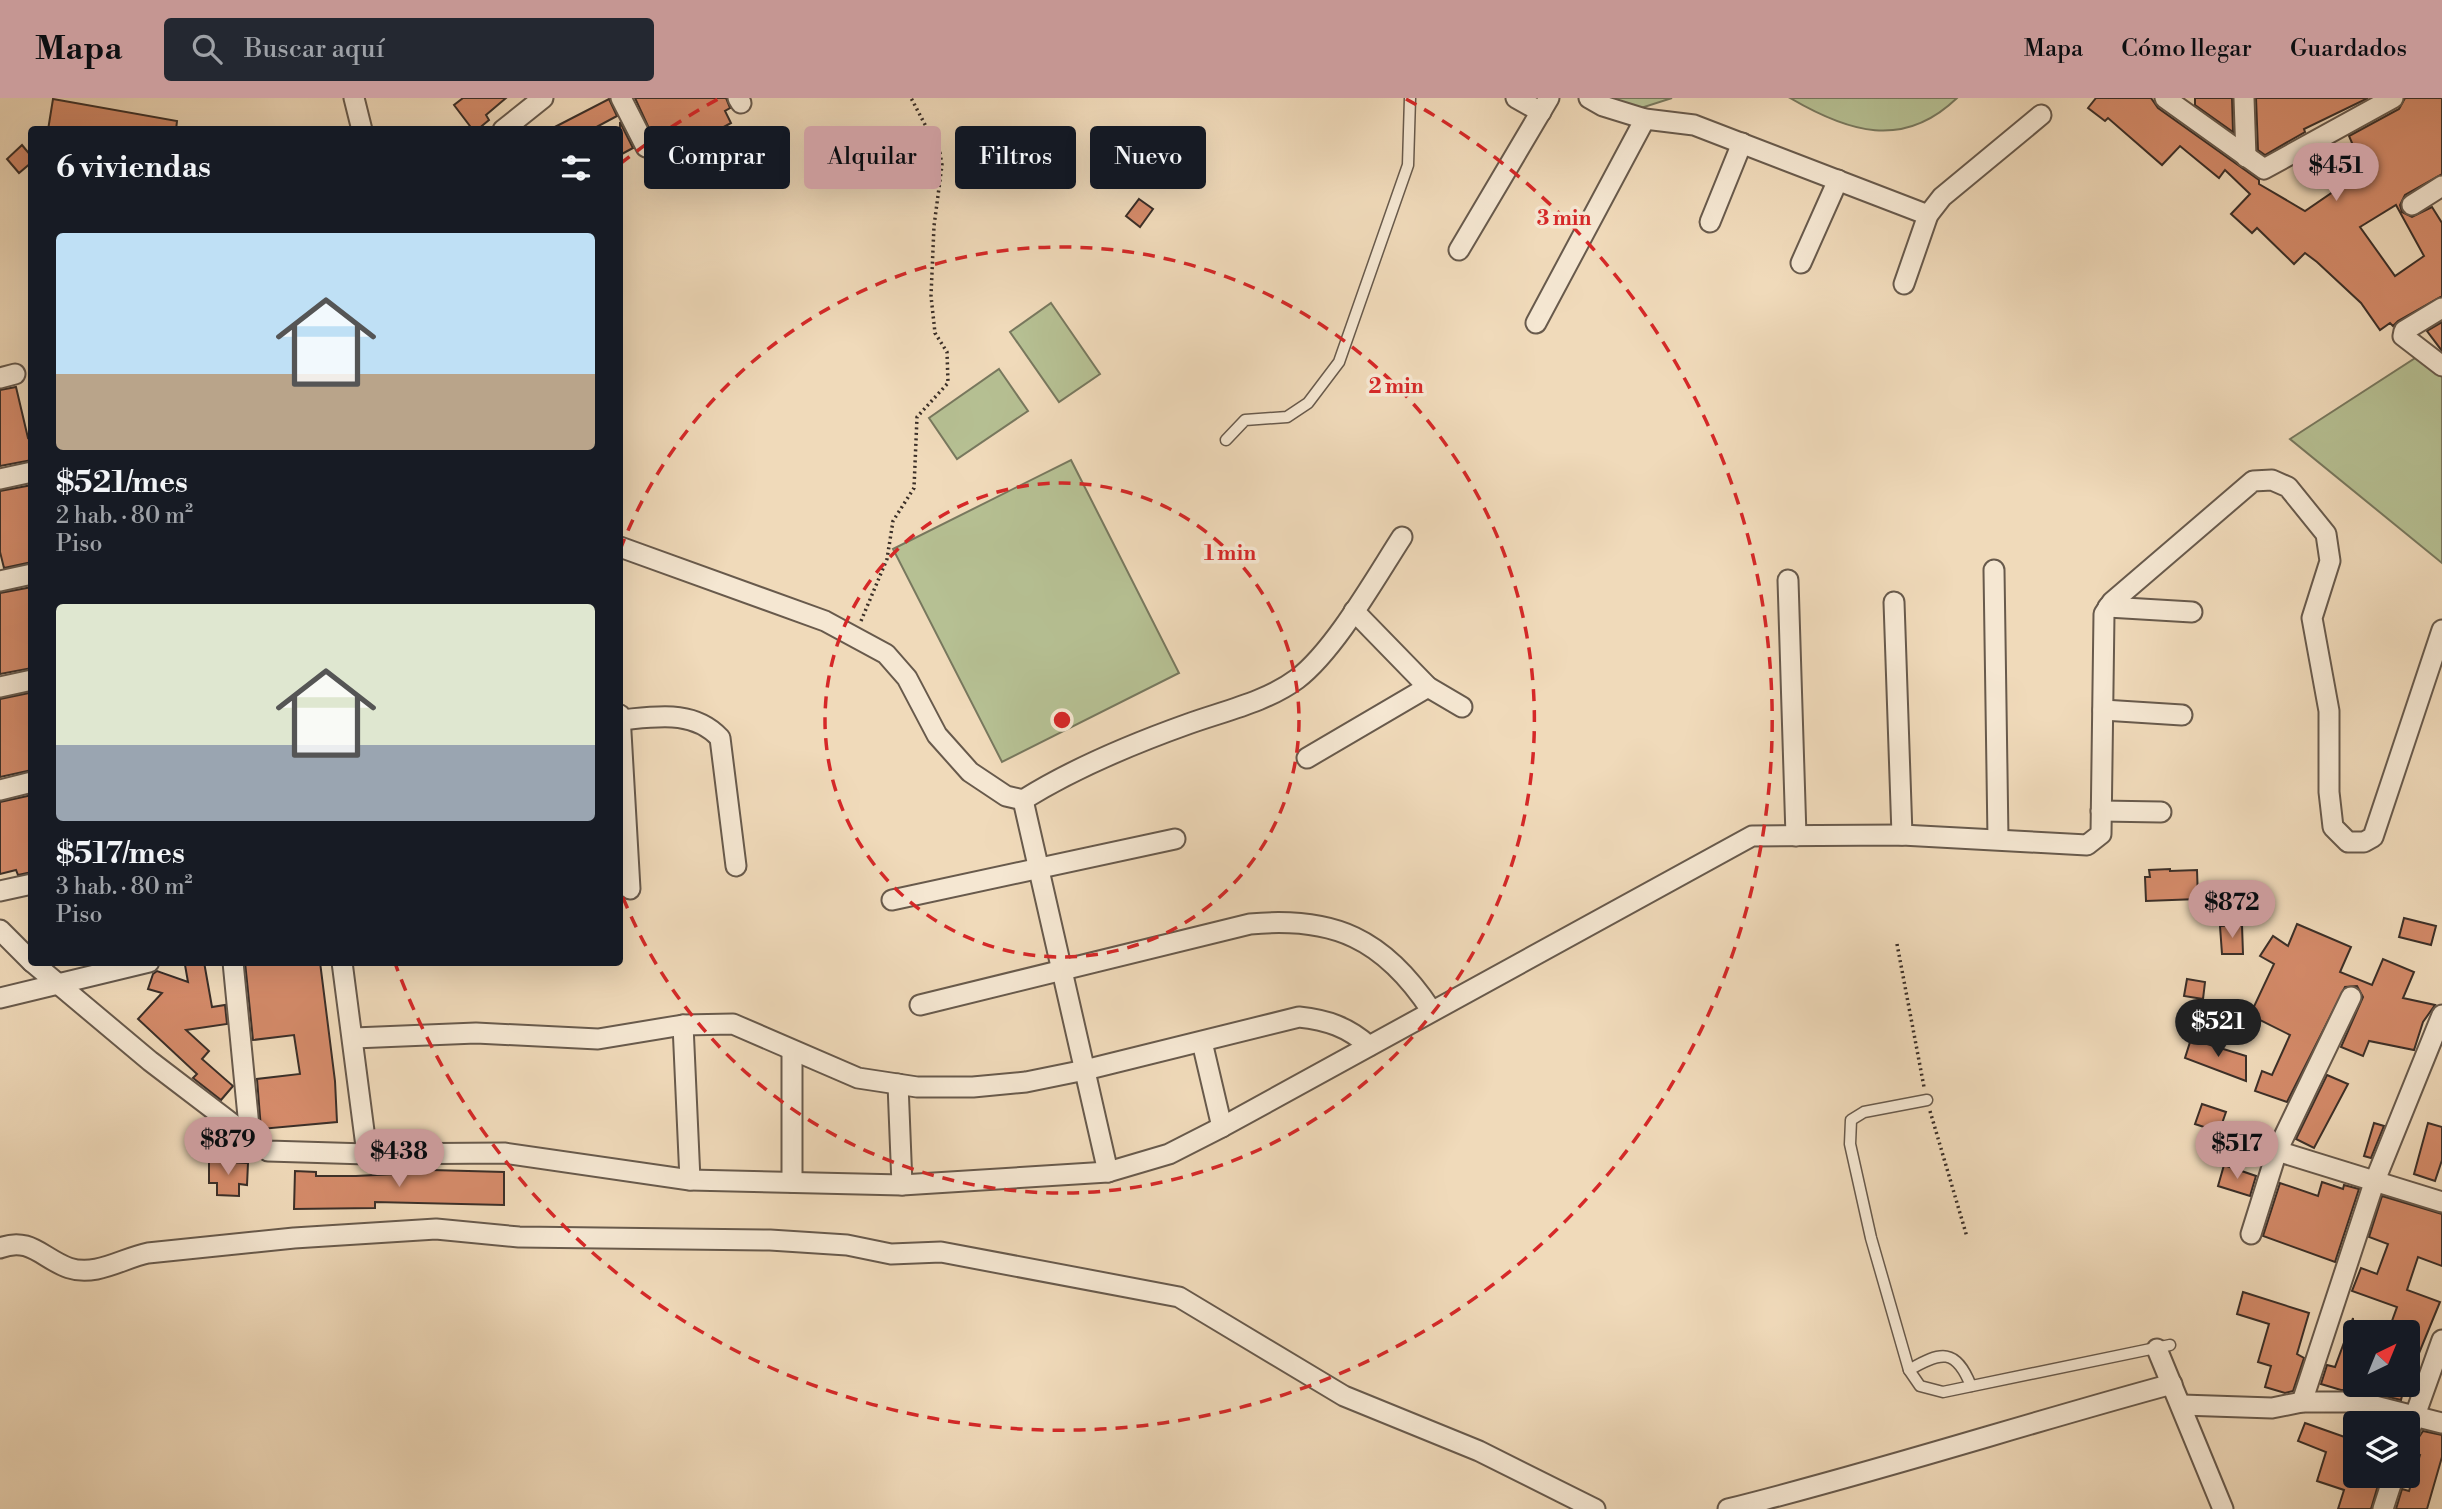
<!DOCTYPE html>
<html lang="es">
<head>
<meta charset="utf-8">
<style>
  :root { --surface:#171b24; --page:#242831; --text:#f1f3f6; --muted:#9ea1a6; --accent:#c59692 }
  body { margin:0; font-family:"Libre Bodoni",serif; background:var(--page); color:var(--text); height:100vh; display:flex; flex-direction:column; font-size:26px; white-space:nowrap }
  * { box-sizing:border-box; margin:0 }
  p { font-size:23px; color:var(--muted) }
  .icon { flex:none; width:38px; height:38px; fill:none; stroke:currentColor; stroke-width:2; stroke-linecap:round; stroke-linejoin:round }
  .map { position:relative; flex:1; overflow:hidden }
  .side { position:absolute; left:28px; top:28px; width:595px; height:840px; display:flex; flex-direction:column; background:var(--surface); border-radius:7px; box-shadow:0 7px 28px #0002 }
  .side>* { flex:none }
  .guide { position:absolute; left:644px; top:28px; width:665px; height:63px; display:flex; gap:14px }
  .needle { width:46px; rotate:43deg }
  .controls { position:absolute; left:2343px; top:1222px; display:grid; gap:14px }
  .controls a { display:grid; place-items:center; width:77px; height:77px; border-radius:7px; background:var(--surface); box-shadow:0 7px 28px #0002; font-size:35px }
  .price { position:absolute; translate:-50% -60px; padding:0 16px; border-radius:24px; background:var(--accent); color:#111; font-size:23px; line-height:46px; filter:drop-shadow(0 2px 4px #0008) }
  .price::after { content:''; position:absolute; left:50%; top:42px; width:21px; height:16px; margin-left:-10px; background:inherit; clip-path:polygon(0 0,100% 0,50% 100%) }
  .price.active { background:#222; color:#fff }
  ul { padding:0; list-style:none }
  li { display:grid; align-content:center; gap:14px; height:371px; padding:0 28px }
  li span { display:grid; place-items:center; height:217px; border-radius:7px; color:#555 }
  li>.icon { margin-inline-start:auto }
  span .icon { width:126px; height:126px; fill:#fffc; stroke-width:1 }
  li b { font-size:30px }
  h2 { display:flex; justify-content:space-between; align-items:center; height:84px; padding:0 28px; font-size:30px }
  .pill { padding:0 24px; border-radius:7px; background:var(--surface); box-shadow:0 7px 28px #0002; font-size:24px; line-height:63px }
  .pill.active { background:var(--accent); color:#111 }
  header { display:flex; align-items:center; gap:42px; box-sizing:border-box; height:98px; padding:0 35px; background:var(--accent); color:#111 }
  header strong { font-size:33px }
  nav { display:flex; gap:38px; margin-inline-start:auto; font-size:24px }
  .search { width:490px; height:63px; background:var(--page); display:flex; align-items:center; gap:18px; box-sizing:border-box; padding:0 24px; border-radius:7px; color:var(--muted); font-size:26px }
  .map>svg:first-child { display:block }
  .green { fill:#b6c093; stroke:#78785e; stroke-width:2 }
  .building { fill:#d58b6a; stroke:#3b2f28; stroke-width:2; fill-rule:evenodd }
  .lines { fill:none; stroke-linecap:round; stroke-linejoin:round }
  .service-casing { stroke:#685a4c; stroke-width:13 }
  .minor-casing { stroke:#685a4c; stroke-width:23 }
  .path { stroke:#3b2f28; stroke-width:3.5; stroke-dasharray:2 3.5; stroke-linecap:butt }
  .service { stroke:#f5e7d2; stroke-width:10 }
  .minor { stroke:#f5e7d2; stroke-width:19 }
  .ring { fill:none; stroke:#d62828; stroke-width:3.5; stroke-dasharray:12 9 }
  .centre { fill:#d62828; stroke:#f5e7d2; stroke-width:3.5 }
  .ring-label { font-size:21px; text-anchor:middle; font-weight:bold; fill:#d62828; stroke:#f5e7d2; stroke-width:7; stroke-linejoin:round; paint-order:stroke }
</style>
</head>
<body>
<header>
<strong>Mapa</strong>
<div class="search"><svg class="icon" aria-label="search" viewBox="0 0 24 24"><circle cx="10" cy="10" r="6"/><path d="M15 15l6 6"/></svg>Buscar aquí</div>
<nav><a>Mapa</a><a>Cómo llegar</a><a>Guardados</a></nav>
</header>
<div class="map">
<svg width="2442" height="1411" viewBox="0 0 2442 1411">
  <rect width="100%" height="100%" fill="#f0daba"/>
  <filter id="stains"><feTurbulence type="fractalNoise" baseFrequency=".00286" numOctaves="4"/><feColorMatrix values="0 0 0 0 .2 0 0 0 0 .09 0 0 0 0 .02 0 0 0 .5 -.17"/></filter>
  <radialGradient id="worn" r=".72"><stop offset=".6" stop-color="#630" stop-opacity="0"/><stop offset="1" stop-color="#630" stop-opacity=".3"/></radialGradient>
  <g class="green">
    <polygon points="1607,0 1672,0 1638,11"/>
    <path d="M1790,0H1957C1903,52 1848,34 1790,0Z"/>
    <polygon points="1051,205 1100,276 1059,304 1010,234"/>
    <polygon points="2423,255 2442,270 2442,465 2290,341"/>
    <polygon points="999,271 1028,313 957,361 929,320"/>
    <polygon points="1071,362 1179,575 1002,664 893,451"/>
  </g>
  <g class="building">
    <polygon points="463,0 506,0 486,17 489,22 477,32 473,32 454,7"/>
    <polygon points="635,0 726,0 730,10 725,13 731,25 702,41 698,33 659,52"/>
    <path d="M2096,0H2151L2158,10L2259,82V86L2305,113L2340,89L2334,57L2355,52L2349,38L2399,11L2405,0H2442V76L2405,97L2400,107L2402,114L2412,119L2432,109L2442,125V198L2398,223L2393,228L2390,225L2380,232L2361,205L2317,164L2305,155L2294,166L2257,130L2252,135L2231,116L2250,96L2225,72L2219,80L2180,48L2162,67L2108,20L2105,23L2088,10ZM2396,107L2424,158L2395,178L2360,129Z"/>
    <polygon points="2195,0 2232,0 2233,34 2195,7"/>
    <polygon points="2256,0 2368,0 2304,31 2305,34 2265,57 2258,52"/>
    <polygon points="53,1 177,23 176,32 48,32"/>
    <polygon points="609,1 617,18 591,32 549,32"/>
    <polygon points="620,24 633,50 620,57"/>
    <polygon points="22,47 32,59 32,64 19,75 7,61"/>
    <polygon points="1139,101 1153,111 1140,129 1126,118"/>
    <polygon points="2442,224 2442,253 2427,233"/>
    <polygon points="16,289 28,340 32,339 32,362 0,368 0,292"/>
    <polygon points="32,387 32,464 4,470 0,454 0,393"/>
    <polygon points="32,489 32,570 0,576 0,495"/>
    <polygon points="29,595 32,672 0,679 0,601"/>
    <polygon points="32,697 32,774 18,777 16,772 0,776 0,704"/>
    <polygon points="2170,771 2170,773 2197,772 2198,801 2146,803 2145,779 2150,779 2149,772"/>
    <polygon points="2404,820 2436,828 2431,847 2399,839"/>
    <polygon points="2297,826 2351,849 2340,874 2372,887 2383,861 2414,874 2403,900 2435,907 2423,924 2414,952 2369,943 2363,958 2341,949 2363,899 2357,888 2345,889 2287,1004 2255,993 2262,973 2272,977 2290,937 2250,917 2274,866 2260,858 2273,838 2288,848"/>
    <polygon points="2242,827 2243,856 2222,856 2220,828"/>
    <polygon points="204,864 212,909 225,907 227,926 186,932 209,953 202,961 233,988 221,1002 193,980 197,976 138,921 162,895 148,891 153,876 157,873 188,884 185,867"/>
    <polygon points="245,864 320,864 335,983 337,1024 261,1031 257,981 300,976 294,937 253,942"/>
    <polygon points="2187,881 2205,884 2203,901 2184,898"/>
    <polygon points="2191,941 2246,958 2246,983 2185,960"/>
    <polygon points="2327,977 2348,986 2314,1050 2296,1041"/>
    <polygon points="2202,1006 2226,1014 2219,1034 2195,1026"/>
    <polygon points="2374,1025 2384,1028 2371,1060 2364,1058"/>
    <polygon points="2428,1025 2442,1029 2442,1062 2435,1083 2414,1076"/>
    <polygon points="209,1063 248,1065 247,1087 239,1086 239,1098 217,1097 217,1085 209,1085"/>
    <polygon points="2224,1067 2256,1078 2250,1098 2218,1088"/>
    <polygon points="395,1071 504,1074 504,1107 375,1104 375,1110 294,1111 295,1073 316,1074 316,1078 356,1078 395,1076"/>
    <polygon points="2322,1084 2343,1091 2344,1087 2359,1091 2335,1164 2263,1138 2280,1085 2318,1098"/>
    <polygon points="2382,1098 2442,1116 2442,1168 2418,1159 2407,1192 2440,1204 2410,1277 2408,1234 2388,1234 2397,1209 2352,1193 2361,1170 2377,1176 2388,1146 2369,1139"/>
    <polygon points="2243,1194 2309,1215 2297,1256 2304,1260 2293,1293 2285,1295 2265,1289 2271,1268 2258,1264 2269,1226 2237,1216"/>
    <polygon points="2353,1220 2356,1292 2341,1292 2321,1286 2327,1267 2335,1269"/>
    <polygon points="2366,1286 2405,1286 2401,1302 2364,1293"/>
    <polygon points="2356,1316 2357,1316 2391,1325 2353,1325"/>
    <polygon points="2305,1325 2356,1343 2356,1377 2381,1377 2371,1411 2338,1411 2344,1392 2317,1383 2326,1354 2298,1343"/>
    <polygon points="2423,1333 2442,1337 2442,1359 2427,1411 2396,1411 2402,1391 2409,1393 2420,1357 2409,1354"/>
  </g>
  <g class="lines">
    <g class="service-casing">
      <g id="service">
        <polyline points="1226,342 1245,322 1287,319 1308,305 1339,264 1408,67 1410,0"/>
        <polyline points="1927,1002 1864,1014 1851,1022 1850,1046 1871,1140 1909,1272 1920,1288 1943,1294 2170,1247"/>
        <path d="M1909,1272C1941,1253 1956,1250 1971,1288"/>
      </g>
    </g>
    <g class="minor-casing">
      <g id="minor">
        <polyline points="354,0 362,32"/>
        <polyline points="621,0 646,49"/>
        <polyline points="738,0 741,5"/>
        <polyline points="1516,0 1541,14"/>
        <polyline points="1589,0 1603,8 1645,21 1694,27 1928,117"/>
        <polyline points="2165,0 2264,71 2393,0"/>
        <polyline points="2244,0 2246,59"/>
        <polyline points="503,32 543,0"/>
        <polyline points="2412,107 2442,88"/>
        <polyline points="1710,124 1742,45"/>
        <polyline points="1459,152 1549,0"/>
        <polyline points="1801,165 1838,82"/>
        <polyline points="1904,186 1928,117 1942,99 2041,17"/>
        <polyline points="2442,210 2404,233 2403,238 2442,268"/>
        <polyline points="1536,225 1645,21"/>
        <polyline points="0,280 15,276"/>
        <polyline points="0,381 32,374"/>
        <path d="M620,449L825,523L886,556L907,580L937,637L970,674L1006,698L1023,702C1074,670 1132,646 1188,626C1224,613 1266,604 1297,581C1335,552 1376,479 1402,439"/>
        <polyline points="1994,472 1998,741"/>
        <polyline points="1788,482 1796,738"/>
        <polyline points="0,483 32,476"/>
        <polyline points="1894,504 1902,737"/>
        <polyline points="2108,509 2192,514"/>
        <polyline points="1354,513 1428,589 1462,609"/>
        <polyline points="0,589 32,582"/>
        <polyline points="2103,612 2182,617"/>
        <polyline points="620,617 630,791"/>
        <path d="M620,622C655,619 693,611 720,640L736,768"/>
        <polyline points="1307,660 1428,589"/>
        <polyline points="0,692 32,684"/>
        <polyline points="1023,702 1108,1074"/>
        <polyline points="2101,713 2161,714"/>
        <polyline points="0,793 32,786"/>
        <polyline points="892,802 1175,741"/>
        <polyline points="0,832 32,864"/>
        <polyline points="32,864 150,963 268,1053 367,1056 504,1055 690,1082 902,1087 1108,1074 1169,1056 1222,1029 1752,738 1902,737 2087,747 2101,736 2104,516 2112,504 2253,383 2272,382 2288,389 2326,436 2330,463 2312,520 2329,613 2329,694 2333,729 2348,744 2364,744 2373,739 2442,532"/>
        <polyline points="233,864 250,1039"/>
        <polyline points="342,864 367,1056"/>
        <polyline points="0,900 149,864"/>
        <path d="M920,907L1250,826C1334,818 1384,841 1431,912"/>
        <polyline points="683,927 690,1082"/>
        <path d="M354,940L476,935L598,941L683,927L733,926L858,980L917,989H973L1026,984L1085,972L1299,919C1327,922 1348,929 1369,948"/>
        <polyline points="1202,944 1222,1029"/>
        <polyline points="792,954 792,1084"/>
        <polyline points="898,986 902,1087"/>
        <polyline points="2277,1053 2442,1104"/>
        <polyline points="2251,1136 2277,1053 2351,899"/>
        <path d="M0,1150C30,1138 43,1161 69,1170C96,1179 123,1160 148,1155L294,1140L436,1131L519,1139L770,1142L847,1147L891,1156L941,1154L1179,1199L1344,1298L1479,1353L1595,1411"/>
        <polyline points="2157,1251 2223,1411"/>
        <polyline points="2302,1304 2374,1085 2442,917"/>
        <polyline points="2182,1307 2272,1310 2302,1304 2359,1304 2442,1325"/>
        <polyline points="2408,1337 2442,1242"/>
        <path d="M1728,1411C1877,1374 2024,1326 2172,1286"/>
        <polyline points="2383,1411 2394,1377"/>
      </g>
    </g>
    <g class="path">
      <polyline points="861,523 887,461 893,423 914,390 917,319 948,285 947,254 935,235 931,198 934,128 942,67 940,55 911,0"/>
      <polyline points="1897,846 1924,989"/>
      <polyline points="1930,1013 1967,1139"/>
    </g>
    <use href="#service" class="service"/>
    <use href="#minor" class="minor"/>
  </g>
  <g class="ring">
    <circle cx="1062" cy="622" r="237"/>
    <path d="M620 452A473 473 0 1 1 620 792"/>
    <path d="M620 66A710 710 0 0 1 718 1M1406 1A710 710 0 1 1 395 865"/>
  </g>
  <circle cx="1062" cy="622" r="10" class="centre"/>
  <g class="ring-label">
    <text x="1564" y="127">3 min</text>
    <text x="1396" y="295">2 min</text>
    <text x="1230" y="462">1 min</text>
  </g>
  <rect width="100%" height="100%" filter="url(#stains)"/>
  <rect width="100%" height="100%" fill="url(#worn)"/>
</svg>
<div class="controls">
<a><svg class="needle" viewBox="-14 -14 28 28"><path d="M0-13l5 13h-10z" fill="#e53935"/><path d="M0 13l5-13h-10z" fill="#9ea1a6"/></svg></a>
<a><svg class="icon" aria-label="layers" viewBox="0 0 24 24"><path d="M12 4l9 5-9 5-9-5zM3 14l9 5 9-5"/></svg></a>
</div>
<b class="price" style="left:2336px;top:105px">$451</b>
<b class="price" style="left:2232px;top:842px">$872</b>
<b class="price active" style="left:2218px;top:961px">$521</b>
<b class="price" style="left:228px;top:1079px">$879</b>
<b class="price" style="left:2237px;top:1083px">$517</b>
<b class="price" style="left:399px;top:1091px">$438</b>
<div class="guide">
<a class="pill">Comprar</a>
<a class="pill active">Alquilar</a>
<a class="pill">Filtros</a>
<a class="pill">Nuevo</a>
</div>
<section class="side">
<h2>6 viviendas<svg class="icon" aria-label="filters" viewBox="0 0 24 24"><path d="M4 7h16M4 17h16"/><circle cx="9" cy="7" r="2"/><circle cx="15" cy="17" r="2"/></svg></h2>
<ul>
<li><span style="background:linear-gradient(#bfe0f5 65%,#b9a48a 0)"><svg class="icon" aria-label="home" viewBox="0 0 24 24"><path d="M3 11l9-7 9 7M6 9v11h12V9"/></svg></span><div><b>$521/mes</b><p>2 hab. · 80 m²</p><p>Piso</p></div></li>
<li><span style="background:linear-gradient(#dfe7d0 65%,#9aa5b1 0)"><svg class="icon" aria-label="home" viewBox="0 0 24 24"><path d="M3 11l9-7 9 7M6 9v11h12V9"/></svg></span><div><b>$517/mes</b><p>3 hab. · 80 m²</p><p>Piso</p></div></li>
</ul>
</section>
</div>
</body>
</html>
